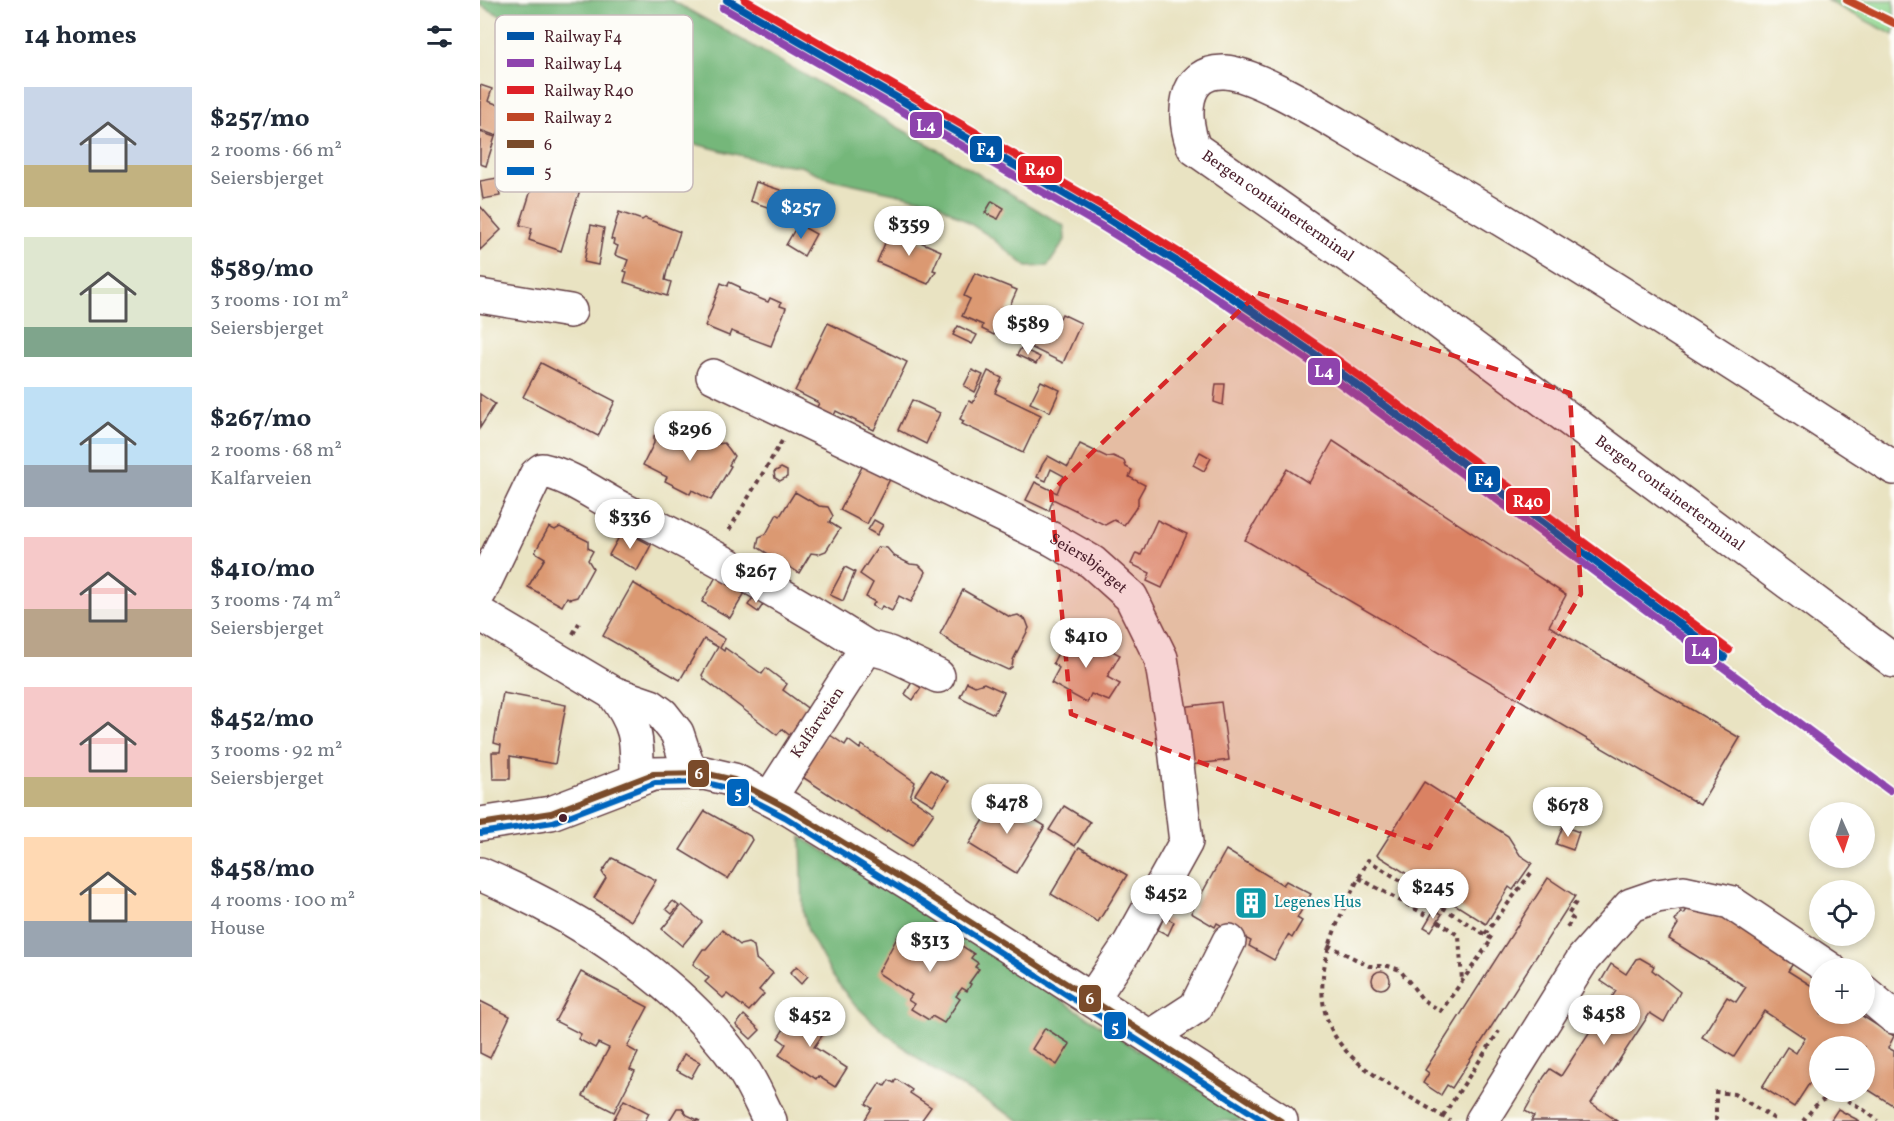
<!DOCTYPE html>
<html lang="en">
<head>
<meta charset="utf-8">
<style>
  :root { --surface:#fff; --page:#f6f6f7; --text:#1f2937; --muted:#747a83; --accent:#1f6fb2 }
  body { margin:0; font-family:Vollkorn,serif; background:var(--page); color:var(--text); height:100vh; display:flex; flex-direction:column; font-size:22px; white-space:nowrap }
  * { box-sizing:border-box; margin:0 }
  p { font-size:20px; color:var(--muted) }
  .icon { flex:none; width:33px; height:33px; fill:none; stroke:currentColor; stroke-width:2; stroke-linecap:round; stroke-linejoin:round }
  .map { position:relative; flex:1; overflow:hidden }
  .drawer { display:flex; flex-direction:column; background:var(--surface); width:480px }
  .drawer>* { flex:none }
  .needle { width:39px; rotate:177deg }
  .controls { position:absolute; left:1329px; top:802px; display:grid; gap:12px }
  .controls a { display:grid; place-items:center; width:66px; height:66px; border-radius:50%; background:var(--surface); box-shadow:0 3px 9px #0003; font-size:30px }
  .price { position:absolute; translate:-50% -51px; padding:0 14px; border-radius:21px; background:#fff; color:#222; font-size:20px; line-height:39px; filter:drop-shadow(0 2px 3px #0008) }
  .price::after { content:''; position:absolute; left:50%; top:36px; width:18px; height:14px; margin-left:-9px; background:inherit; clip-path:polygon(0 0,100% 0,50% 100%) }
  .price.on { background:var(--accent); color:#fff }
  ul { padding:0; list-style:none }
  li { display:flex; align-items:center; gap:18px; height:150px; padding:0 24px }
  li span { display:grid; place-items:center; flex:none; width:168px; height:120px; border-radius:0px; color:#555 }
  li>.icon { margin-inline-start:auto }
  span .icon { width:72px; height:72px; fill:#fffc; stroke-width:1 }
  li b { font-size:26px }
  h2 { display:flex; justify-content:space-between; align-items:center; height:72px; padding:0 24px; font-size:26px }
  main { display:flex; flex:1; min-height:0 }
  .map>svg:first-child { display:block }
  .green { fill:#90d690; stroke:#6d7a5e; stroke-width:1.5 }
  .forest { fill:#74b77a; stroke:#5f6b52; stroke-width:1.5 }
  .building { fill:#db9972 }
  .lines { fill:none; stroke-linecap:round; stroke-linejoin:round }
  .minor-casing { stroke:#623c42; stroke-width:36 }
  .major-casing { stroke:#623c42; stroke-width:36 }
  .path { stroke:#623c42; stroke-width:4; stroke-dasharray:4.5 4.5; stroke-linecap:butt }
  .minor { stroke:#fff; stroke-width:33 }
  .major { stroke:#fff; stroke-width:33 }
  .bus-1-casing { stroke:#fdfcf7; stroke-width:10 }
  .bus-2-casing { stroke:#fdfcf7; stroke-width:10 }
  .bus-1 { stroke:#7a4b2a; stroke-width:6 }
  .bus-2 { stroke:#0065bd; stroke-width:6 }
  .rail-1-casing { stroke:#fdfcf7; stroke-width:12 }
  .rail-2-casing { stroke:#fdfcf7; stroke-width:12 }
  .rail-3-casing { stroke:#fdfcf7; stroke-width:12 }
  .rail-4-casing { stroke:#fdfcf7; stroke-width:12 }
  .rail-1 { stroke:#0054a6; stroke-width:8 }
  .rail-2 { stroke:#8e44ad; stroke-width:8 }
  .rail-3 { stroke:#df2027; stroke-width:8 }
  .rail-4 { stroke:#bf4525; stroke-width:8 }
  .marked { fill:#d62828; fill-opacity:0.2; stroke:#d62828; stroke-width:4.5; stroke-dasharray:12 8; stroke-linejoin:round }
  .bus-dot { fill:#4a1f2b; stroke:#fdfcf7; stroke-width:2 }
  .labels { text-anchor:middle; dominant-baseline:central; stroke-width:4.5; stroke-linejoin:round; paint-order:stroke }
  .street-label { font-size:16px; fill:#4a1f2b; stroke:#fdfcf7 }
  .culture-label { font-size:16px; fill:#0d838f; stroke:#fdfcf7; text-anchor:start }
  .key { fill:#fdfcf7; stroke:#c7baba; stroke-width:1.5 }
  .key-label { font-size:16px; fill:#4a1f2b }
  .line-badge { stroke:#fdfcf7; stroke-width:2 }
  .badge-label { font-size:16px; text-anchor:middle; font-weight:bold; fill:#fff }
</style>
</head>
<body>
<main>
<section class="drawer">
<h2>14 homes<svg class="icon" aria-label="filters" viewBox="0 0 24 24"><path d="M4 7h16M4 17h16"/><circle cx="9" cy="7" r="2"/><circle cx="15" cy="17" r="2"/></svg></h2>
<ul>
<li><span style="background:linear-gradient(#c9d6e8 65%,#c2b280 0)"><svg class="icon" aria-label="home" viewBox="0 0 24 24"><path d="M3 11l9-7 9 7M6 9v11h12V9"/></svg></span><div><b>$257/mo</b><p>2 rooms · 66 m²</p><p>Seiersbjerget</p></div></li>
<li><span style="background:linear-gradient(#dfe7d0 75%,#7fa58c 0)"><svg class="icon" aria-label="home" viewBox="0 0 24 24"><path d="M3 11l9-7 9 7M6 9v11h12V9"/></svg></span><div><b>$589/mo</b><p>3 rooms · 101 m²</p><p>Seiersbjerget</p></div></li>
<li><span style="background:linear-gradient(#bfe0f5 65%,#9aa5b1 0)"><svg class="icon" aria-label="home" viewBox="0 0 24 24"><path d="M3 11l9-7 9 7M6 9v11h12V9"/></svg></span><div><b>$267/mo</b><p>2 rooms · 68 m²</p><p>Kalfarveien</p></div></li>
<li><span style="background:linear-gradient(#f6c9c9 60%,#b9a48a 0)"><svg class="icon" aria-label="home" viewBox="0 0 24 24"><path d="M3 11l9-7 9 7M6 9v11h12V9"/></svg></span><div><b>$410/mo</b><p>3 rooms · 74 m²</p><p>Seiersbjerget</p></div></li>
<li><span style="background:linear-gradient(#f6c9c9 75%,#c2b280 0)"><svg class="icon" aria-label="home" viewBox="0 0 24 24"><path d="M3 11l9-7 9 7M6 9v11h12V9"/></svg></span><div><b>$452/mo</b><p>3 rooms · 92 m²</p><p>Seiersbjerget</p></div></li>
<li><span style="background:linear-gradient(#ffd9b3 70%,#9aa5b1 0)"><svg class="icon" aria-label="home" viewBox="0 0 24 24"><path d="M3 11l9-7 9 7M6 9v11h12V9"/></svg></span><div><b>$458/mo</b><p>4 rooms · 100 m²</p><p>House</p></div></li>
</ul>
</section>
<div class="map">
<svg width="1414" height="1121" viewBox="0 0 1414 1121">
  <rect width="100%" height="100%" fill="#fdfcf7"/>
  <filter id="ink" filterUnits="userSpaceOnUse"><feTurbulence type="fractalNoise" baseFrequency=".0167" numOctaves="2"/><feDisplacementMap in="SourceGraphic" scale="12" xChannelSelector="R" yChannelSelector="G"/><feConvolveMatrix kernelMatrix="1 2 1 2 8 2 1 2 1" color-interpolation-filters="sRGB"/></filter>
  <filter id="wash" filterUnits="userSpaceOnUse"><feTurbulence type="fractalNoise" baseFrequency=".008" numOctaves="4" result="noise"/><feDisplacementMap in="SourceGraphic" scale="24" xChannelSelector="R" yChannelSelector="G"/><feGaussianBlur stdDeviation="1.35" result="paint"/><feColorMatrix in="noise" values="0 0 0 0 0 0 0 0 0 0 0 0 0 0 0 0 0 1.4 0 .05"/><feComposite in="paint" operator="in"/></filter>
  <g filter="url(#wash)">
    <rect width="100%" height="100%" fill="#e9e3c2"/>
    <polygon class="green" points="1346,0 1414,0 1414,35"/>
    <g class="forest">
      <polygon points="0,0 191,0 462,152 584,226 585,240 568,266 547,267 508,235 456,202 351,179 320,166 286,162 173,133 157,107 77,64 58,50 45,28 0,5"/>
      <polygon points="321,837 425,899 768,1121 540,1121 452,1069 405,1033 372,1002 352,975 328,931 323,912"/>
    </g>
    <g id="blocks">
      <g class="building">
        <polygon points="0,85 12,89 8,101 27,108 17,136 0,130"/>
        <polygon points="0,132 15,137 6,166 0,164"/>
        <polygon points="63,150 108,164 81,251 49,240 52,228 40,225 53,184 47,182 47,168 55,157 61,159"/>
        <polygon points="17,178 20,196 3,199 0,181"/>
        <polygon points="276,182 309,193 302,212 270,201"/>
        <polygon points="512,201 524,208 518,219 505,213"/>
        <polygon points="0,206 21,230 0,250"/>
        <polygon points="139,212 162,220 165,218 200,232 187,271 185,280 191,282 187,296 144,282 147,272 144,271 148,260 135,255 138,246 133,244 134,240 131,239"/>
        <polygon points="318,224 336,234 324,256 306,245"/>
        <polygon points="111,225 124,228 118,265 104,262"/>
        <polygon points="411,229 461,251 453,270 456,271 448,284 397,262"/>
        <polygon points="495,273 537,290 518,332 516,331 514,335 502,329 503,325 482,316 490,299 484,296"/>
        <polygon points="249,282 260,287 259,290 288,302 290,298 301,303 300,306 306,308 291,346 251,331 249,336 225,326 241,283 248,286"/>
        <polygon points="563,313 579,320 582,314 601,323 583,363 548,346"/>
        <polygon points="348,323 427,362 394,430 356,411 352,420 335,411 339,403 315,391"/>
        <polygon points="478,326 497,335 492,344 473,335"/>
        <polygon points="541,348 560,357 556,364 537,355"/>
        <polygon points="61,363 135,401 118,436 43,397"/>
        <polygon points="492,370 503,375 495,392 484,386"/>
        <polygon points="508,371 522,378 515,393 561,415 543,453 482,424 484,421 480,419 489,401 493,403"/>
        <polygon points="561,381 580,390 570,412 550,403"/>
        <polygon points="736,384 745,384 743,405 734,402"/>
        <polygon points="0,394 15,404 0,428"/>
        <polygon points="432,400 460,413 446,444 418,430"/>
        <polygon points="183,427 210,441 213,435 232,445 244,443 249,449 254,456 249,465 251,466 231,500 212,490 210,494 207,492 185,481 187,477 163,465 174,443 174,436"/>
        <polygon points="853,441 1086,595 1069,626 1260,738 1220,805 765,540 807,469 829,483"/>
        <polygon points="600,444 627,457 633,456 644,461 646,467 652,470 649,477 665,485 658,498 658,505 644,525 634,520 625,525 573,499 569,511 546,500 555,482 577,493 584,476 571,469 566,481 557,477 562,465 568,456 588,467"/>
        <polygon points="720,452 731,458 724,471 713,465"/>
        <polygon points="383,465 410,479 387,524 360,510"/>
        <polygon points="301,468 307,471 307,477 300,481 295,478 294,472"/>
        <polygon points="315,492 339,506 348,507 353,516 349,522 360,529 346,551 338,554 331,553 319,573 277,547 279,537 286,534 297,514 300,516"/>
        <polygon points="394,520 403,525 397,535 388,530"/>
        <polygon points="677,520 707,534 682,588 667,581 670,573 651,564 656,553 661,555"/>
        <polygon points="69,527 75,530 80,527 108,541 108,548 113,551 108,560 113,568 97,597 90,599 87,597 82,606 48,587 65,558 55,552"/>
        <polygon points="143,530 171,545 157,571 129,555"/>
        <polygon points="398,547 407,548 414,556 430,564 439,565 446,572 431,602 419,596 412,611 402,606 400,610 392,606 395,602 386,597 393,583 380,574"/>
        <polygon points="365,567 375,572 363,601 350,595"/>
        <polygon points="237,575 266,591 250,618 222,602"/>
        <polygon points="153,583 245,639 240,648 244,651 245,648 282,674 286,668 307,684 303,690 334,713 314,739 302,729 297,735 224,679 222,675 238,647 224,639 200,680 123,636"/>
        <polygon points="483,590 530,617 538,615 546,620 549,628 533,660 532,667 528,670 476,646 460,634"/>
        <polygon points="274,596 284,603 278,612 268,605"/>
        <polygon points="598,632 604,635 609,633 616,638 617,643 640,655 627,677 640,684 629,701 611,694 607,703 571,683 579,668 573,663 580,649 588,651"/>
        <polygon points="432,682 441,688 433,700 425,694"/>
        <polygon points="487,682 495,686 504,683 524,692 514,714 480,697"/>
        <polygon points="23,693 86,705 75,764 30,756 30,779 13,779 12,752 20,752 21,745 14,743"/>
        <polygon points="741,702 749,760 710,765 702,707"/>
        <polygon points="347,733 365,745 368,740 380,749 382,745 435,782 430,797 454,813 432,846 407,830 406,832 318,774"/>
        <polygon points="450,770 468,781 453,805 435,794"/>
        <polygon points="944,782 1028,836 1040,855 1052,863 1033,890 1029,887 1006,924 897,855"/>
        <polygon points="518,797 565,826 536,873 489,844"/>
        <polygon points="584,806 610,822 595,846 569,830"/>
        <polygon points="225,811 270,836 272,840 248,879 200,850"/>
        <polygon points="1083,826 1099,832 1093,850 1076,844"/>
        <polygon points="599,847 647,875 618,922 571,894"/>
        <polygon points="746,850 803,885 806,881 831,894 817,918 822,921 812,938 808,935 794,960 769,946 771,941 737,923 735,927 711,913"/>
        <polygon points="132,858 176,880 151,921 114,898 126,878 122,872"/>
        <polygon points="1068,878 1095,896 972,1088 967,1085 961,1095 943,1083 949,1073 945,1070"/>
        <polygon points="1214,899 1314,962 1308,971 1340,991 1340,1014 1379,1014 1414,1036 1408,1048 1414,1051 1414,1106 1384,1087 1384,1047 1340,1047 1340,1067 1314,1107 1282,1087 1307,1047 1316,1053 1325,1038 1284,1011 1254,1057 1222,1037 1247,997 1256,1002 1266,987 1189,939 1198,924 1195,921 1201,912 1204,914"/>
        <polygon points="193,901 199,906 192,914 186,909"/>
        <polygon points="202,905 222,922 202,946 182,929"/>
        <polygon points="954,910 962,914 951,931 944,927"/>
        <polygon points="684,917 694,922 688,935 678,930"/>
        <polygon points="427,928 452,944 456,938 477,949 479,944 494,954 491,958 498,963 495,967 499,969 489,983 491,984 487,991 482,988 476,996 480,999 464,1023 452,1016 449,1020 431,1009 434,1004 428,1000 432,995 398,973 419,934 422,936"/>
        <polygon points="242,930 260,945 268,943 274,946 276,959 293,973 279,990 284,994 269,1011 247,994 243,998 225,982 229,978 213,964 223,949 226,949"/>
        <polygon points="1160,958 1174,966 1172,970 1200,992 1184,1022 1170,1013 1111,1103 1137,1121 1051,1121 1054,1116 1045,1111 1064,1077 1070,1069 1081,1076 1136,991 1121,981 1131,964 1146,974 1156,959"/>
        <polygon points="317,966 328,976 321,984 310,973"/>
        <circle cx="901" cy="980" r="9"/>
        <polygon points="101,972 168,1007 147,1047 158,1053 150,1069 155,1071 134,1112 103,1096 129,1048 118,1043 115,1048 98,1039 101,1034 75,1021"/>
        <polygon points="0,1001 30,1016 10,1058 0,1053"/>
        <polygon points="329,1009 351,1023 334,1047 367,1068 355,1087 338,1076 336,1079 299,1055 306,1044 298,1038 315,1012 323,1018"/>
        <polygon points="264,1015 280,1030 271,1039 256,1025"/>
        <polygon points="565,1028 590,1044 577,1065 552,1049"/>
        <polygon points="204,1054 220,1062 211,1078 196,1070"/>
        <polygon points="416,1079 432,1090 430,1093 451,1107 441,1121 384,1121 392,1108 386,1104 400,1083 405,1086 409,1080 414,1083"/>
        <polygon points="144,1100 169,1113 165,1121 133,1121"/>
        <polygon points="197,1108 202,1108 207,1115 220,1121 189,1121"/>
        <polygon points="1358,1109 1372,1117 1380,1121 1350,1121"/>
      </g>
    </g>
  </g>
  <g filter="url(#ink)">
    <use href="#blocks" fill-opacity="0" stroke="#623c42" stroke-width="1.5"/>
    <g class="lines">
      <g class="minor-casing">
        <g id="minor">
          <polyline points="0,296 90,311"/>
          <path id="s1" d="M233,376L572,539L612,562L651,597L681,658L693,731L706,842L650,943L612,999"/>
          <path id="s2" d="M1414,468C1240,356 1067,242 887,141C855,123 779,74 745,72C701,70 702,119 714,148L901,279L1414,661"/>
          <path d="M0,592L56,475L62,470C91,476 118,497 144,510C227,552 309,597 387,647L290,798"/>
          <polyline points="0,614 133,693 171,706 182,714 197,733 210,772"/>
          <polyline points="387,647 409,653 458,676"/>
          <path d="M133,693C158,726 157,739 157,779"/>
          <path d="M0,874C98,916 201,980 262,1068C273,1084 281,1104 290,1121"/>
          <polyline points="1384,992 1414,1017"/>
          <polyline points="670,1037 716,1007 749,941"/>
          <polyline points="1002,1121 1103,959 1151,905 1177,896 1204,892 1250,902 1350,969"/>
        </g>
      </g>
      <g class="major-casing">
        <polyline id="major" points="0,824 71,813 173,774 224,773 254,780 309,809 442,891 801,1121"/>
      </g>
      <g class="path">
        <polyline points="249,530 302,441"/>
        <polyline points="93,634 99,623"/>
        <polyline points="879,878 950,917"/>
        <polyline points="958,921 979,936 982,981"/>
        <polyline points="1087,927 1093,919 1088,915 1096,902"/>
        <polyline points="1005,934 1051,873"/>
        <path d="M848,945L889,966H908L920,970L943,1000L961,1011L1012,939L888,860C857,921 811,1000 873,1058C899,1082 940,1102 970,1121"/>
        <polyline points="963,1116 1019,1031"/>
        <polyline points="1236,1121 1236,1092 1254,1094 1298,1121"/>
        <path d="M1323,1121C1328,1115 1335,1104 1343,1100C1361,1091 1385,1110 1398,1121"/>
      </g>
      <use href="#minor" class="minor"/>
      <use href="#major" class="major"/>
      <g class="bus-1-casing">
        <polyline id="bus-1" points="0,824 71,813 173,774 224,773 254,780 309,809 442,891 801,1121"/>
      </g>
      <g class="bus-2-casing">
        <polyline id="bus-2" points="1,833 73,822 175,783 223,782 251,789 305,817 437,899 784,1121"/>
      </g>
      <use href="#bus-1" class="bus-1"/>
      <use href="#bus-2" class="bus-2"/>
      <g class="rail-1-casing">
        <polyline id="rail-1" points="247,0 628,219 722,277 839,357 1244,657"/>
      </g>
      <g class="rail-2-casing">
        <polyline id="rail-2" points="243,8 623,227 717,285 834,364 1409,790"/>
      </g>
      <g class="rail-3-casing">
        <polyline id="rail-3" points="265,0 632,211 727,270 844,350 1249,650"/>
      </g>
      <g class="rail-4-casing">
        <polyline id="rail-4" points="1367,0 1414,23"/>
      </g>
      <use href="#rail-1" class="rail-1"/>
      <use href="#rail-2" class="rail-2"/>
      <use href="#rail-3" class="rail-3"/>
      <use href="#rail-4" class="rail-4"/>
    </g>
  </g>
  <path class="marked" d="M778,293L1090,393L1101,594L949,848L591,714L571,492Z"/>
  <defs>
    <g id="building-square" transform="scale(1.725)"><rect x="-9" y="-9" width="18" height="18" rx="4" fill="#0f9aa8" stroke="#fdfcf7"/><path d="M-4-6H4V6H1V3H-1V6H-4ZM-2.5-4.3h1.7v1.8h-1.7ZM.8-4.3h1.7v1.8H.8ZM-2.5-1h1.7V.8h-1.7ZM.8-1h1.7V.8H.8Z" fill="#fff"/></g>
  </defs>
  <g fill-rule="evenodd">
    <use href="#building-square" x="771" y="903"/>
  </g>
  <circle class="bus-dot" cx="83" cy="818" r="5"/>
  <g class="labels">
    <g class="street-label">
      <text stroke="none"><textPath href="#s2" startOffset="981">Bergen containerterminal</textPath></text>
      <text stroke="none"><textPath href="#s2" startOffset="1467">Bergen containerterminal</textPath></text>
      <text stroke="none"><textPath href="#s1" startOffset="420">Seiersbjerget</textPath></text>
      <text transform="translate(338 723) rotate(-56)">Kalfarveien</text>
    </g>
    <g class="culture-label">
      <text x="794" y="903">Legenes Hus</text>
    </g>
  </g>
  <rect x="15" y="15" width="198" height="177" rx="9" class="key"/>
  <rect x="27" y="32" width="27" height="8" fill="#0054a6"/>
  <rect x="27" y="59" width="27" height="8" fill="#8e44ad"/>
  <rect x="27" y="86" width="27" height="8" fill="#df2027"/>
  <rect x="27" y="113" width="27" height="8" fill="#bf4525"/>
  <rect x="27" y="140" width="27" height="8" fill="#7a4b2a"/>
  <rect x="27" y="167" width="27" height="8" fill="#0065bd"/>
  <g class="key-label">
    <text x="64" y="42">Railway F4</text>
    <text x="64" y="69">Railway L4</text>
    <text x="64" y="96">Railway R40</text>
    <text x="64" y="123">Railway 2</text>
    <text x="64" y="150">6</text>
    <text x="64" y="177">5</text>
  </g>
  <g class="line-badge">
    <rect x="429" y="111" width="34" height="28" rx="6" fill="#8e44ad"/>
    <rect x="489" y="135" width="34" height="28" rx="6" fill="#0054a6"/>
    <rect x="537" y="155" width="46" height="29" rx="6" fill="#df2027"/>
    <rect x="827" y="357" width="34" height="29" rx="6" fill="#8e44ad"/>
    <rect x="987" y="465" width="34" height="28" rx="6" fill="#0054a6"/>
    <rect x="1025" y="487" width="46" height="28" rx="6" fill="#df2027"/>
    <rect x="1204" y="636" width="34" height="29" rx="6" fill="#8e44ad"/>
    <rect x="207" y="759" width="23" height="29" rx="6" fill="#7a4b2a"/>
    <rect x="246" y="778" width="24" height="29" rx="6" fill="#0065bd"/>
    <rect x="598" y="984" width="24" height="29" rx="6" fill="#7a4b2a"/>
    <rect x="623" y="1011" width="24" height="29" rx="6" fill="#0065bd"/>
  </g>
  <g class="badge-label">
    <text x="446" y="131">L4</text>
    <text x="506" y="155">F4</text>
    <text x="560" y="175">R40</text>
    <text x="844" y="377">L4</text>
    <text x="1004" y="485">F4</text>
    <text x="1048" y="507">R40</text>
    <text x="1221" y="656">L4</text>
    <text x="219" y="779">6</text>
    <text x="258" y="798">5</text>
    <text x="610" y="1004">6</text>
    <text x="635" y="1032">5</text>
  </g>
</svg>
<div class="controls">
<a><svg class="needle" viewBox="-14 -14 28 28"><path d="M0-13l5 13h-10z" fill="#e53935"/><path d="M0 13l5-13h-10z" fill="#747a83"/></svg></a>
<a><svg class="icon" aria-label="locate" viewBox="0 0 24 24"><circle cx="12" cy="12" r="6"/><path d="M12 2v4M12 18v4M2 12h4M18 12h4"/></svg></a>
<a>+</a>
<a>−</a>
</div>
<b class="price on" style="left:321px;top:240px">$257</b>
<b class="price" style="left:429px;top:257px">$359</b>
<b class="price" style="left:548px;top:356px">$589</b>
<b class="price" style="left:210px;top:462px">$296</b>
<b class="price" style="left:150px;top:550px">$336</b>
<b class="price" style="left:276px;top:604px">$267</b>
<b class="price" style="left:606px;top:669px">$410</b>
<b class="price" style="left:527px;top:835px">$478</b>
<b class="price" style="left:1088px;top:838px">$678</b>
<b class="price" style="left:953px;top:920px">$245</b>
<b class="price" style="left:686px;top:926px">$452</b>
<b class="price" style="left:450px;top:973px">$313</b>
<b class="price" style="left:1124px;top:1046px">$458</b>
<b class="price" style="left:330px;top:1048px">$452</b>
</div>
</main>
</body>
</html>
